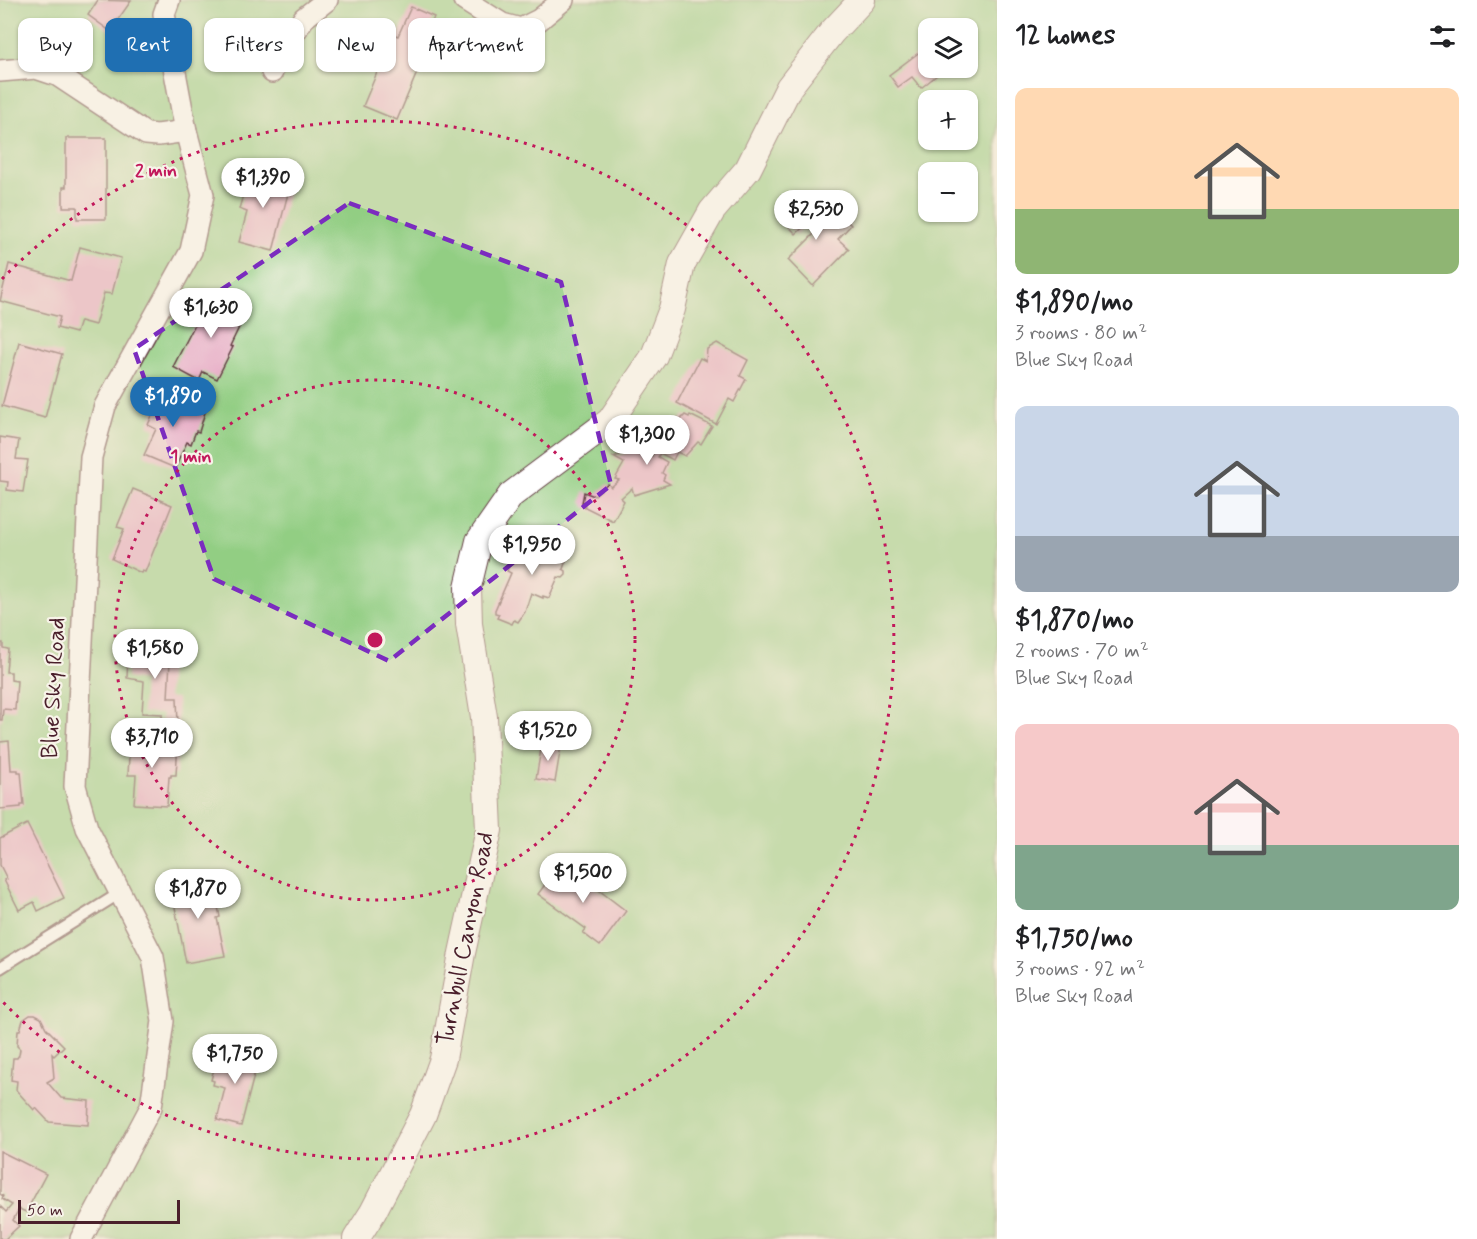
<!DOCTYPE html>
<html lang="en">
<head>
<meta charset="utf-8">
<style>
  :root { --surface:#fff; --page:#f6f6f6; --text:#202124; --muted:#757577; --accent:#1f6fb2 }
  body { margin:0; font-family:Mynerve,sans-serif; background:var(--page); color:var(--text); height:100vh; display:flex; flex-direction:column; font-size:22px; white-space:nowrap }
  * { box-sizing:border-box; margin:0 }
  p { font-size:20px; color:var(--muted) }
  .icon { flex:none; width:33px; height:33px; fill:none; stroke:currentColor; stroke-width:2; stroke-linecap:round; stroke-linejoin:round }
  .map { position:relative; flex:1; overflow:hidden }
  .drawer { display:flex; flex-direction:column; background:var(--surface); width:480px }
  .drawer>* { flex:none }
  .hud { position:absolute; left:18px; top:18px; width:570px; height:54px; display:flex; gap:12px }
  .tools { position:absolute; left:918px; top:18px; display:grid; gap:12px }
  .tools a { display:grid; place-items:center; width:60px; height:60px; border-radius:12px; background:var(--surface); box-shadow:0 2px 4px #0004; font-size:30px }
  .scale { position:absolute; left:18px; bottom:15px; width:162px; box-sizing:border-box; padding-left:6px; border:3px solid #4a1f2b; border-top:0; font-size:16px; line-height:21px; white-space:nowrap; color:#4a1f2b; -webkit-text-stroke:4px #f7f3e8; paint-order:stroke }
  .price { position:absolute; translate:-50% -51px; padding:0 14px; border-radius:21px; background:#fff; color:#222; font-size:20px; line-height:39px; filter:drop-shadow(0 2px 3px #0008) }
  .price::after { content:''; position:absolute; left:50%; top:36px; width:18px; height:14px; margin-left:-9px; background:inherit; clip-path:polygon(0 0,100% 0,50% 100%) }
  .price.selected { background:var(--accent); color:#fff }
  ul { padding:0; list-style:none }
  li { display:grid; align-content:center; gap:12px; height:318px; padding:0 18px }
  li span { display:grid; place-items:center; height:186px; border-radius:12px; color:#555 }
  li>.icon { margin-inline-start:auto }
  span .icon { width:108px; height:108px; fill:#fffc; stroke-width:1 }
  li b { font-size:26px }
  h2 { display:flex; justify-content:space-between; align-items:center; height:72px; padding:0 18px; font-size:26px }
  .chip { padding:0 21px; border-radius:12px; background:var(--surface); box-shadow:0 2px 4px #0004; font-size:21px; line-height:54px }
  .chip.selected { background:var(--accent); color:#fff }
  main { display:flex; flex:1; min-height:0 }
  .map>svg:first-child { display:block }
  .green { fill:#92ce83; stroke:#6e7657; stroke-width:1.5; fill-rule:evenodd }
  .building { fill:#e5a0c1 }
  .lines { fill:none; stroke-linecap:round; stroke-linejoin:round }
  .service-casing { stroke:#633d43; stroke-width:14 }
  .minor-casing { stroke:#633d43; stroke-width:24 }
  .tertiary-casing { stroke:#633d43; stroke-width:28 }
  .service { stroke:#fff; stroke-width:10 }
  .minor { stroke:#fff; stroke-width:21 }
  .tertiary { stroke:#fff; stroke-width:26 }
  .marked { fill:none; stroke:#7b2cbf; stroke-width:4.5; stroke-dasharray:12 8; stroke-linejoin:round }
  .ring { fill:none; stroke:#c2185b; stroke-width:3; stroke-dasharray:3 6 }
  .labels { text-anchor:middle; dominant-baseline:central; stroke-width:4.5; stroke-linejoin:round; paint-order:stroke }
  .street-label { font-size:24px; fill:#4a1f2b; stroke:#f7f3e8 }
  .centre { fill:#c2185b; stroke:#f7f3e8; stroke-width:3 }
  .ring-label { font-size:18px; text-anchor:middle; font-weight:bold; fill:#c2185b; stroke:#f7f3e8; stroke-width:4.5; stroke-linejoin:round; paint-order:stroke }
</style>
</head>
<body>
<main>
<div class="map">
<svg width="997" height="1239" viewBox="0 0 997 1239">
  <rect width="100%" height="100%" fill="#f7f3e8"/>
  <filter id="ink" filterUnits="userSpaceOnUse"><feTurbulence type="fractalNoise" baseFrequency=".0167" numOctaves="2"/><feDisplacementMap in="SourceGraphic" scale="12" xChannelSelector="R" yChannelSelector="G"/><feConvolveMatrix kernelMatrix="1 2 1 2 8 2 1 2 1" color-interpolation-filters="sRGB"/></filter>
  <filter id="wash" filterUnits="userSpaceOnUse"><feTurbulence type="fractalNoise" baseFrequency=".008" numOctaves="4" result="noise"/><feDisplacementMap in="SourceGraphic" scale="24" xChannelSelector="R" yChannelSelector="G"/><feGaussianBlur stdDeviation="1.35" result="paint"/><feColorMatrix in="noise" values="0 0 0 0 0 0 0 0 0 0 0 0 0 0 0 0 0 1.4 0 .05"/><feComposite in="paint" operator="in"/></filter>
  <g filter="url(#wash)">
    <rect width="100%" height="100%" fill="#f3e5ce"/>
    <path class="green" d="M0,0H997V1239H0ZM928,28H968V68H928ZM928,100H968V140H928ZM928,172H968V212H928Z"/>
    <g id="blocks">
      <g class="building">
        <polygon points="98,0 131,1 110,31 88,15"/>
        <polygon points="411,7 434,17 422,47 427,49 397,120 363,106 393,34 398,36"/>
        <polygon points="925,48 928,53 928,68 939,68 942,71 921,88 912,77 898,87 889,75"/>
        <polygon points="66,138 106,138 106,219 77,219 77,207 63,207 63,187 66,187"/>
        <polygon points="250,170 291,182 273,251 239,242 247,212 239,209"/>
        <polygon points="795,198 797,200 799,199 822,224 836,210 851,225 838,239 849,249 813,286 788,260 819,229 810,221 796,234 778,215"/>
        <polygon points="80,247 121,258 112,294 104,293 95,325 80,321 76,333 57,328 60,317 0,301 9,264 71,281"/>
        <polygon points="211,293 247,311 230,346 233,347 217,379 203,372 199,381 173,367"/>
        <polygon points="19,342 62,354 45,418 2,406"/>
        <polygon points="717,343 748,360 740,376 746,379 734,402 729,399 716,424 677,403 700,358 706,361 707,349"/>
        <polygon points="163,390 206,409 199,432 196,431 191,444 187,442 175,468 144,455 156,429 148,425"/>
        <polygon points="685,415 689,417 690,415 712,426 701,444 698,442 685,456 677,452 673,460 660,453 658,457 667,462 662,473 665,475 663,480 670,484 634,495 632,488 621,498 624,501 613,521 583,506 585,505 582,503 584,492 594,496 608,484 611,487 619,480 615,479 624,463 613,457 632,451 637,440 653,445 652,457 658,429 669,432"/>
        <polygon points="0,437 19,440 16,459 28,460 23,492 7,490 8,482 0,481"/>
        <polygon points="133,489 172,505 145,572 142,571 141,573 112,559 124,529 117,527"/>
        <polygon points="541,534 568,546 565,554 568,555 563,569 566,571 566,575 563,578 558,577 549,598 543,596 543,598 531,593 525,612 518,622 514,620 512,624 497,618 499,614 495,613 495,610 511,573 507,571 512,560 516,561 525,539 537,543"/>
        <polygon points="146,641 171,642 168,698 177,698 178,725 162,725 162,714 142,713 144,681 127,678 128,655 132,655 132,652 145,653"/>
        <polygon points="0,643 3,643 3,648 8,649 6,672 11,672 11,680 17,681 15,710 3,709 2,720 0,720"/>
        <polygon points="130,737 174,740 174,742 178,742 176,775 171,775 171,777 169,777 167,806 134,804 136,775 128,775"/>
        <polygon points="9,741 11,770 18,770 18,772 21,772 24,805 21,805 21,807 0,809 0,742"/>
        <polygon points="542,743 561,746 555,782 536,779"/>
        <polygon points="27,824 64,898 38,911 34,902 19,910 4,880 7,879 0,865 0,838"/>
        <polygon points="560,864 582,881 583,878 626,911 600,946 583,933 586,929 538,894"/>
        <polygon points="196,877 198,887 214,885 220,917 217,918 225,956 186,963 170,882"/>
        <polygon points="30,1015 35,1015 41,1018 46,1028 64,1046 54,1056 52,1054 54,1078 47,1082 61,1098 89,1101 88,1125 49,1122 36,1108 34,1110 16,1090 17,1081 11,1080 13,1058 17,1058 19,1055 20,1049 17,1046 18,1030 20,1030 23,1020"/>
        <polygon points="235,1050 259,1056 241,1126 217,1120 225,1088 213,1085 214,1081 211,1080 216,1061 219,1062 220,1058 232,1061"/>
        <polygon points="0,1151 46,1174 26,1212 19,1209 13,1220 19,1226 5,1239 0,1239 0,1206 6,1212 12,1205 2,1199 3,1196 0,1194"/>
      </g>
    </g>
  </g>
  <g filter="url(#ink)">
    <use href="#blocks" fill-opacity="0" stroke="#633d43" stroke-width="1.5"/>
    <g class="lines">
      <g class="service-casing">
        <polyline id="service" points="0,968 120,893"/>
      </g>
      <g class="minor-casing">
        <g id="minor">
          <polyline points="464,0 502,24 521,29 539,20 563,0"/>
          <polyline points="0,71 36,68 57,75 146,134 158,135 186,131"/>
          <polyline points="272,72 279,56 304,18 327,0"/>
          <polyline points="81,1239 151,1107 163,1021 153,957 87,828 75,786 91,457 105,406 191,251 203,195 186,131 164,14 169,0"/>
        </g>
      </g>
      <g class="tertiary-casing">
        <polyline id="tertiary" points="356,1239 373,1212 423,1115 443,1059 462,953 489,830 484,717 469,624 468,587 479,541 511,495 610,421 654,356 672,309 682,264 712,211 748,169 789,87 832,32 862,0"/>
      </g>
      <use href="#service" class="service"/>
      <use href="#minor" class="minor"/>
      <use href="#tertiary" class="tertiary"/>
    </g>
  </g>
  <path d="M0 0H997V1239H0ZM349,203L561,282L611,485L389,661L214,579L134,349Z" fill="#f3e5ce" fill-opacity=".55" fill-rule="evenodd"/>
  <path class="marked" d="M349,203L561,282L611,485L389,661L214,579L134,349Z"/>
  <g class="ring">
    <circle cx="375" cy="640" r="260"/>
    <path d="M2 279A519 519 0 1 1 2 1001"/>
  </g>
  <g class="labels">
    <g class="street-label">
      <text transform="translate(54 688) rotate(-87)">Blue Sky Road</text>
      <text transform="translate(466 939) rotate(-79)">Turnbull Canyon Road</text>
    </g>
  </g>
  <circle cx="375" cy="640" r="9" class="centre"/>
  <g class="ring-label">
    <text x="156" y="176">2 min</text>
    <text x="191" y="462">1 min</text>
  </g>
</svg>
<div class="tools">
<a><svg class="icon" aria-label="layers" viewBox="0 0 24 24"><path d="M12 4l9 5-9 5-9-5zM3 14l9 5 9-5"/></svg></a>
<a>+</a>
<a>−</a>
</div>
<div class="scale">50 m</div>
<b class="price" style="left:263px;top:209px">$1,390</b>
<b class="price" style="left:816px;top:241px">$2,530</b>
<b class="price" style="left:211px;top:339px">$1,630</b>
<b class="price selected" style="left:173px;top:428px">$1,890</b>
<b class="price" style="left:647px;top:466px">$1,300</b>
<b class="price" style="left:532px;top:576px">$1,950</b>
<b class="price" style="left:155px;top:680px">$1,580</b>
<b class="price" style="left:548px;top:762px">$1,520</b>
<b class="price" style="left:152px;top:769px">$3,710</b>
<b class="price" style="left:583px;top:904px">$1,500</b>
<b class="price" style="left:198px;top:920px">$1,870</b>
<b class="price" style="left:235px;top:1085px">$1,750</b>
<div class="hud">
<a class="chip">Buy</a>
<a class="chip selected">Rent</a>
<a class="chip">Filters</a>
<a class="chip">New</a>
<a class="chip">Apartment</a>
</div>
</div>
<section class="drawer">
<h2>12 homes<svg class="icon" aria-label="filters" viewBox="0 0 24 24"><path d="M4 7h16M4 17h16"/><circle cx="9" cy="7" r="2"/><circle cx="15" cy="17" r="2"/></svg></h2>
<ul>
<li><span style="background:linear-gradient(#ffd9b3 65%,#8fb573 0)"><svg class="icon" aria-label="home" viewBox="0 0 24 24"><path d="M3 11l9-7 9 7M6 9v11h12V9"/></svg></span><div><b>$1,890/mo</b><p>3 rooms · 80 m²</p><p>Blue Sky Road</p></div></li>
<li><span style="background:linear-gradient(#c9d6e8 70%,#9aa5b1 0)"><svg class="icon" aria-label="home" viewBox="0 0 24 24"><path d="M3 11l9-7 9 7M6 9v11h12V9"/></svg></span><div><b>$1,870/mo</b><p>2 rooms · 70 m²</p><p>Blue Sky Road</p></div></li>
<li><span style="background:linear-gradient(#f6c9c9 65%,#7fa58c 0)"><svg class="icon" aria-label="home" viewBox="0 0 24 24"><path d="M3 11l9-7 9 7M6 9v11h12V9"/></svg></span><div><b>$1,750/mo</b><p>3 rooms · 92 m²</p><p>Blue Sky Road</p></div></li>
</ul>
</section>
</main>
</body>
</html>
